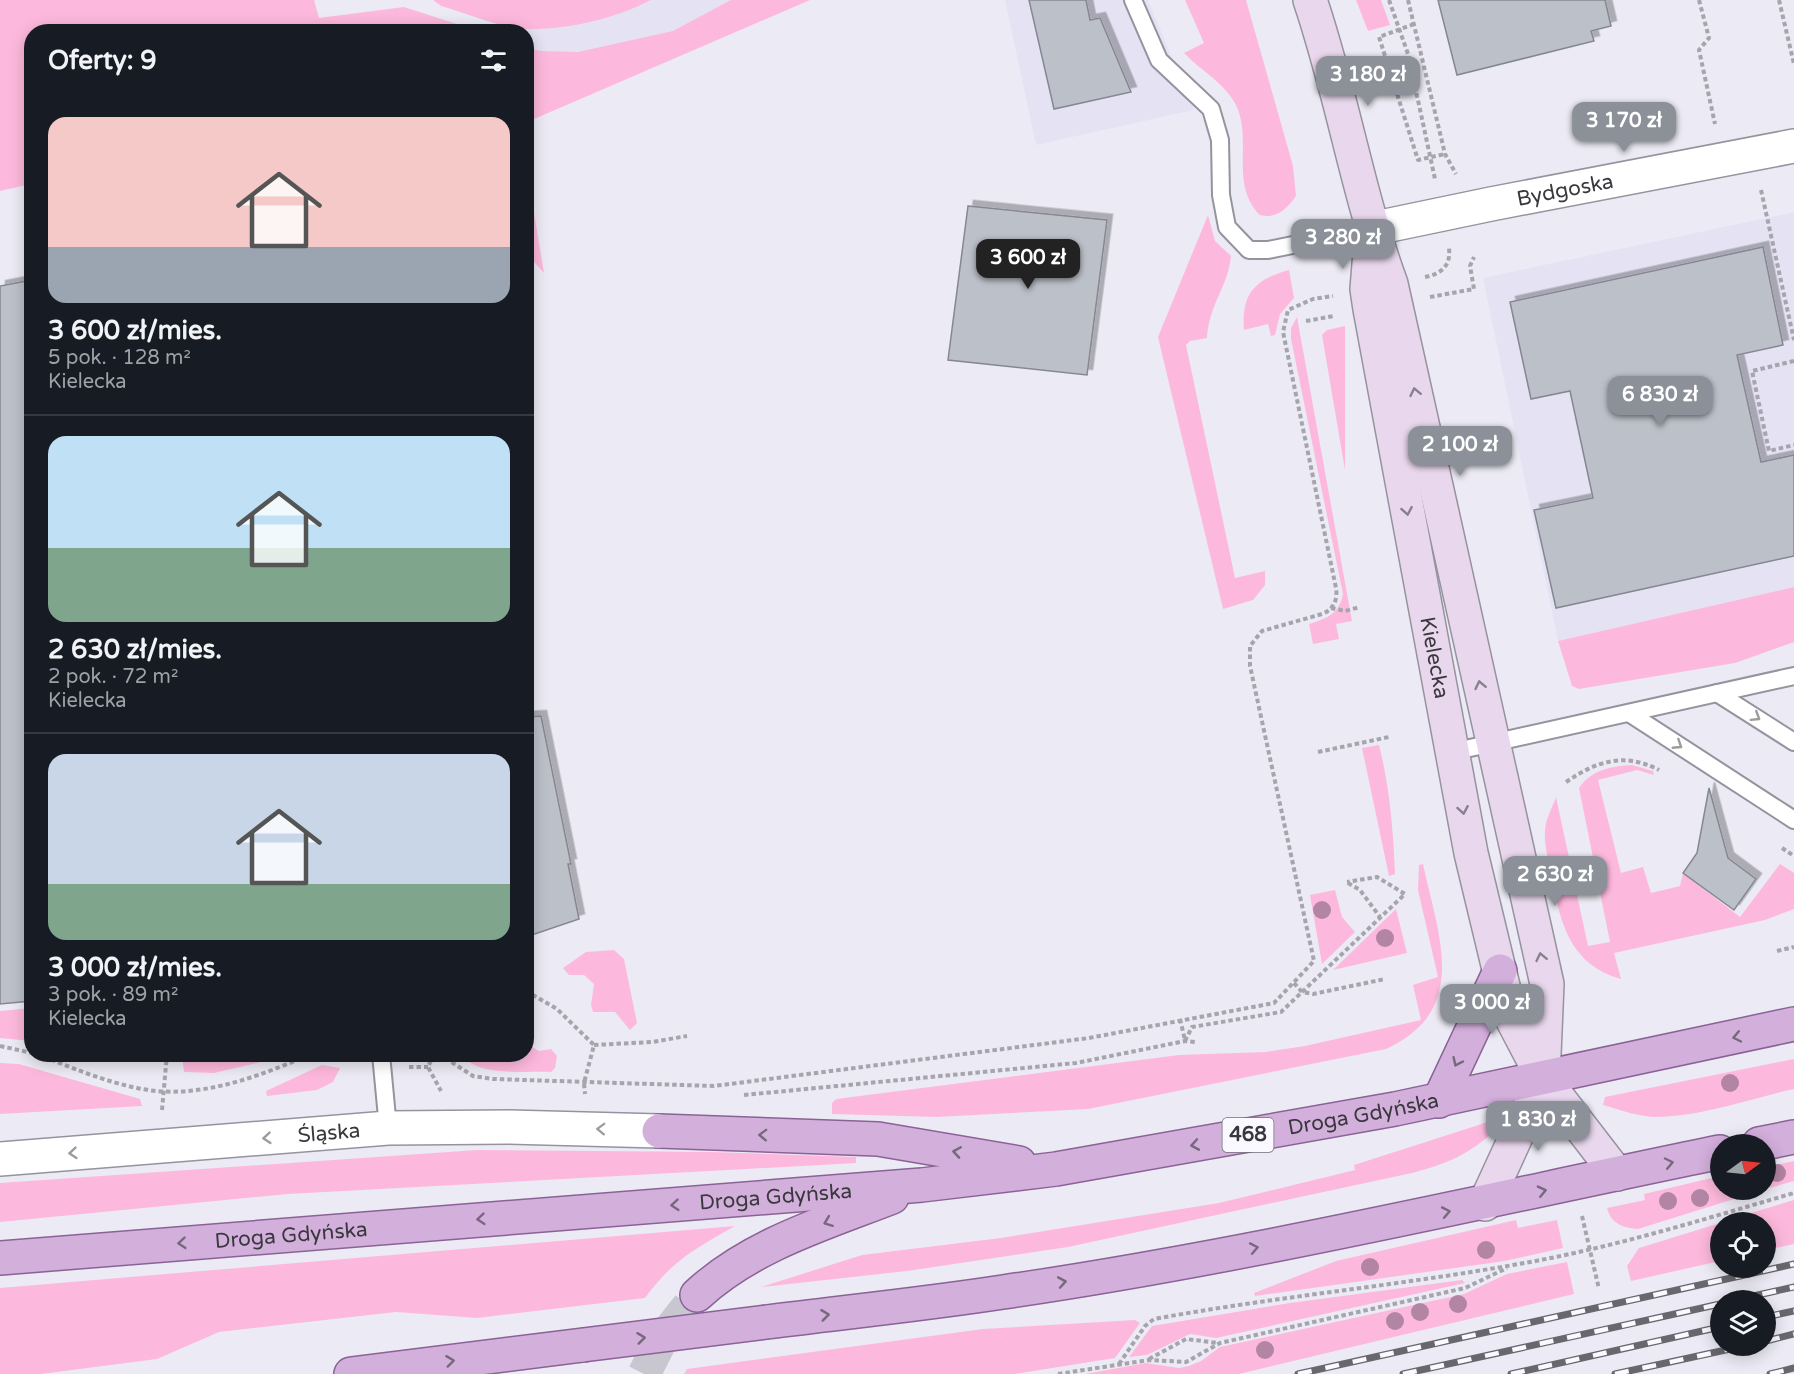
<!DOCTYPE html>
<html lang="pl">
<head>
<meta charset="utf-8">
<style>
  :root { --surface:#171b24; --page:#20242c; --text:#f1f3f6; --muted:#9ea1a6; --line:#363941; --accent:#8c9099 }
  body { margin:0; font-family:"Varela Round",sans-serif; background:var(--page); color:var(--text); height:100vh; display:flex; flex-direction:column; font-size:22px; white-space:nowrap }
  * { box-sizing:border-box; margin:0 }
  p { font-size:20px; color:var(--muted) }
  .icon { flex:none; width:33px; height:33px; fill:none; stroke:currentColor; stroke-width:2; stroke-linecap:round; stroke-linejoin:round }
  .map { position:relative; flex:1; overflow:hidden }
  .details { position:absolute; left:24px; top:24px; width:510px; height:1038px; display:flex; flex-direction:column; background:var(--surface); border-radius:24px; box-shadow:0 3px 15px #0003 }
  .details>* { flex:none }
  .needle { width:39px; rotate:75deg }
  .fabs { position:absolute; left:1710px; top:1134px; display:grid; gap:12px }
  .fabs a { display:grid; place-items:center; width:66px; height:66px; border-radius:50%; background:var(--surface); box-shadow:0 3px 15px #0003; font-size:30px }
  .price { position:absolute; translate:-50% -51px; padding:0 14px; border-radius:12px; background:var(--accent); color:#fff; font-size:20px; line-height:39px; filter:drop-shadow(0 2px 3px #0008) }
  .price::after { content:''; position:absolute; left:50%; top:36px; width:18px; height:14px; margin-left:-9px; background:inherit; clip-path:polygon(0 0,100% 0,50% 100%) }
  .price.on { background:#222; color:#fff }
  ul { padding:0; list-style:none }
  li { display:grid; align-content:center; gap:12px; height:318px; padding:0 24px }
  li+li { border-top:2px solid var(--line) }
  li span { display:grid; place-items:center; height:186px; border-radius:18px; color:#555 }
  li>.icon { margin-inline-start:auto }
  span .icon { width:108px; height:108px; fill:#fffc; stroke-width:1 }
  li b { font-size:26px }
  h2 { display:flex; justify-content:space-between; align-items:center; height:72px; padding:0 24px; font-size:26px }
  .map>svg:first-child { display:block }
  .built { fill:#e5e2f4 }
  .green { fill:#fdb9dd }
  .building { fill:#bcc0c9; stroke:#858892; stroke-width:1.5; filter:url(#shadow) }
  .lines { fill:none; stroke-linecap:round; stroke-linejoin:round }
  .primary-tunnel { stroke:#c8c7d0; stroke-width:33; stroke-dasharray:33 16; stroke-linecap:butt }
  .service-casing { stroke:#95939d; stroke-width:20 }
  .minor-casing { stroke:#95939d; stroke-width:36 }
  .tertiary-casing { stroke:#95939d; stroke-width:36 }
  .secondary-casing { stroke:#95939d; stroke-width:36 }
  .primary-casing { stroke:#8a6395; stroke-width:36 }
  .path { stroke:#a6a5ad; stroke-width:4; stroke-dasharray:4.5 3; stroke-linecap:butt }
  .service { stroke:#fff; stroke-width:16 }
  .minor { stroke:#fff; stroke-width:33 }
  .tertiary { stroke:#fff; stroke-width:33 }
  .secondary { stroke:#e9d7ed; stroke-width:33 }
  .primary { stroke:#d3afdc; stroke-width:33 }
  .rail-casing { stroke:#68676d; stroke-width:7 }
  .rail { stroke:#faf9ff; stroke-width:4.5; stroke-dasharray:14; stroke-linecap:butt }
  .primary-bridge-casing { stroke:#8a6395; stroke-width:36; stroke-linecap:butt }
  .primary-bridge { stroke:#d3afdc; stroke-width:33 }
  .tree { fill:#b385a5 }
  .oneway { stroke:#88808c }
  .oneway2 { stroke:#9c9c9e }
  .oneway3 { stroke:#77687d }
  .labels { text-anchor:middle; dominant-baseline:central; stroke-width:5; stroke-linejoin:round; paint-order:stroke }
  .shield { fill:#faf9ff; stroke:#737277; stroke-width:1.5 }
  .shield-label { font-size:20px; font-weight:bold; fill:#39383d }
  .street-label { font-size:21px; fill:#39383d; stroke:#faf9ff }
</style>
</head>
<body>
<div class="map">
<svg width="1794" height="1374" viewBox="0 0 1794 1374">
  <defs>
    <filter id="shadow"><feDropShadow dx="5.5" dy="-5.5" stdDeviation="0" flood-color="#0004"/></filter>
  </defs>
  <rect width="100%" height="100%" fill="#ecebf5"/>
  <g class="built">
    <polygon points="491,0 810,0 527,122 526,32 498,31"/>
    <polygon points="1005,0 1148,0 1194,110 1036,145"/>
    <polygon points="1794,212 1794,587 1558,641 1483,278"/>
  </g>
  <g class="green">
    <polygon points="0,0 314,0 319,18 404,7 479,31 32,32 31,184 0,191"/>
    <path d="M433,0H651C614,19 567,30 526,29C504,29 463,12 441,6Z"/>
    <polygon points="731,0 810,0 527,122 527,47 540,51 578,52 673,31"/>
    <path d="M1185,0H1246L1293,166L1296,196C1287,209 1276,219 1260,215C1229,184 1253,141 1236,105C1225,83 1201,71 1184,53L1204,43Z"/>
    <polygon points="1356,0 1381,0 1390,25 1368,31"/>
    <polygon points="527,170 544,273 527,254"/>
    <path d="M1208,215L1215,241L1231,256C1228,287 1209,304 1207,338L1190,341L1186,345L1235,578L1265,571V585L1253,600L1223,609L1158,337Z"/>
    <path d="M1289,270L1294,298L1280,314L1275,335L1271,336L1268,324L1244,330C1241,293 1256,279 1289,270Z"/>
    <path d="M1297,317L1352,621L1336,624L1339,639L1313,644L1309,624C1328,618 1339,614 1343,594L1291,339V328Z"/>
    <polygon points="1345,326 1345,470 1322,335 1327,330"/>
    <polygon points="1794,587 1794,642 1735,663 1579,689 1572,686 1558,641"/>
    <path d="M1379,745C1390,788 1393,830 1395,874L1389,876L1362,748Z"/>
    <path d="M1632,765L1653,771L1654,775L1637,770L1598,780L1621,873L1643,867L1651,893L1680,886L1683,873L1740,917L1780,864L1794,873V909L1765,920L1614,953L1621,979C1569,964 1560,922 1551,874C1549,861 1544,846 1545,832C1545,820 1552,808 1556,797L1588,946L1610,942L1579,788C1591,770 1611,766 1632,765Z"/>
    <path d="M1423,864C1438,935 1471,1010 1386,1049L1088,1109L937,1117L832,1114V1103L836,1099L1179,1055L1265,1052L1305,1046L1421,1020L1413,985L1438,977L1418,890L1419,865Z"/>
    <polygon points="1335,890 1342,917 1355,932 1322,964 1310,895"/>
    <polygon points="1396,909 1407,953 1333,970"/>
    <polygon points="614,950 624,959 637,1023 630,1030 615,1012 593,1012 591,1005 594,984 584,975 569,975 563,968 586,952"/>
    <polygon points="31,1008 31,1041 0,1038 0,1011"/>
    <path d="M527,1044L539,1051L551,1049L557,1056L555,1068L551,1072C527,1071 476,1077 463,1055L526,1054Z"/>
    <polygon points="182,1055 182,1054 266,1055 261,1062 214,1073 184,1072"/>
    <path d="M1794,1059V1089L1789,1090C1747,1100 1701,1116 1657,1117C1639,1117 1621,1110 1603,1105L1605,1097Z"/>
    <polygon points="0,1063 19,1064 140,1099 142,1106 0,1114"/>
    <polygon points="322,1065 340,1068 333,1082 317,1090 267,1096 266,1091"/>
    <path d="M1491,1121L1495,1131C1467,1155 1447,1164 1412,1173L1068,1247L907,1271L761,1287L862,1255L1001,1238L1219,1203L1355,1170L1354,1165Z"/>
    <polygon points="477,1150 711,1152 856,1157 856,1163 288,1194 0,1222 0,1183"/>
    <polygon points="1794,1161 1794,1181 1766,1189 1766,1167"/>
    <path d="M1720,1176V1190H1763L1638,1229C1624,1228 1611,1224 1607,1208L1645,1200L1644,1194Z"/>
    <polygon points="1794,1200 1794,1244 1766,1250 1766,1222 1721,1222"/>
    <polygon points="1516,1220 1518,1228 1557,1220 1563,1248 1505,1261 1255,1296 1254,1293 1336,1261"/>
    <polygon points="1720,1223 1720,1261 1631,1281 1627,1266 1639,1248"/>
    <path d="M735,1226C695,1249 673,1260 645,1298L477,1318L396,1312L219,1332L157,1359L41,1374H0V1288Z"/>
    <polygon points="1567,1262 1574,1294 1239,1374 1085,1374 1146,1363 1179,1368 1189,1366 1201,1361 1220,1347 1464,1294 1507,1274"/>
    <polygon points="1462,1280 1465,1283 1216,1338 1190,1334 1147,1355 1129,1357 1152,1326 1290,1303"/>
    <polygon points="1135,1320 1140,1323 1115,1358 1015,1374 684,1374 687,1369 983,1329"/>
  </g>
  <g class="building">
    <polygon points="1029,0 1086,0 1090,20 1100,18 1131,92 1054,109"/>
    <polygon points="1438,0 1605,0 1611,26 1591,31 1594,41 1457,75"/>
    <polygon points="968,206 1107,220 1087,375 948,360"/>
    <polygon points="1763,247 1783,345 1737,355 1761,462 1794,455 1794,556 1556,608 1534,510 1593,498 1570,391 1531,399 1510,302"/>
    <polygon points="32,280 32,1001 0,1004 0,286"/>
    <polygon points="541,716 571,864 568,864 579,919 526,937 526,717"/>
    <polygon points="1709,788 1728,858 1756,879 1734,910 1683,873 1697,853"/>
  </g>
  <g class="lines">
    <polyline class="primary-tunnel" points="644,1374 662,1339 697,1295"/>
    <g class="service-casing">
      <g id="service">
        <polyline points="1133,0 1159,60 1211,109 1220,140 1221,195 1227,227 1249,250 1268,250 1371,229"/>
        <polyline points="1717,693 1794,742"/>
        <polyline points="1629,713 1794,820"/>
        <polyline points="1452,752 1794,676"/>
        <polyline points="381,1054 388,1128"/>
      </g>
    </g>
    <g class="minor-casing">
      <g id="minor">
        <path id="s1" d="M1371,229L1491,204L1794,146"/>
      </g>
    </g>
    <g class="tertiary-casing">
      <g id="tertiary">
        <path id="s2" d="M0,1159L388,1128L509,1127L659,1131"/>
      </g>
    </g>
    <g class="secondary-casing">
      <g id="secondary">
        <path d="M1310,0C1342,94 1357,191 1391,284L1547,984L1543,1078L1485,1204"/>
        <path id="s3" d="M1371,240L1367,289L1370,309L1471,853L1510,1015L1543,1078L1617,1174"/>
      </g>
    </g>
    <g class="primary-casing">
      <g id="primary">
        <polyline points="1439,1101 1500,971"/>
        <polyline points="659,1131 878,1139 1019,1163"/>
        <polyline points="1759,1144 1794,1137"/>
        <path id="s4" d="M0,1258L922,1185L1056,1169L1395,1109L1794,1024"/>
        <path d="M697,1295C751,1245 825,1223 892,1197"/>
        <path d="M767,1322C846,1312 925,1304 1003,1292C1244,1257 1482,1201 1720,1152"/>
        <polyline points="351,1374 583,1345"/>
      </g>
    </g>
    <g class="path">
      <polyline points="1389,0 1408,54 1435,179"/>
      <polyline points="1408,0 1445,154 1456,174"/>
      <polyline points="1699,0 1709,38 1699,50 1715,124"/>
      <polyline points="1779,0 1794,64"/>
      <polyline points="1414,24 1379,37 1418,160 1445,154"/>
      <polyline points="1761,190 1794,340"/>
      <path d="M1425,277C1442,274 1451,265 1449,248"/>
      <polyline points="1430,297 1474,289 1470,266 1474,257"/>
      <polyline points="1306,321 1334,316"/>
      <polyline points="1794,361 1752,371 1769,451 1794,445"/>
      <polyline points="1331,608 1345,611 1360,607"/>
      <polyline points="1318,752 1389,737"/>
      <path d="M1566,782C1597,761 1624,752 1659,770"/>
      <polyline points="1782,848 1794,856"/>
      <polyline points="1348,883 1360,890 1380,917"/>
      <polyline points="1777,951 1794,947"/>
      <polyline points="1294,983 1302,992 1313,994 1385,979"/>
      <polyline points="526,991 557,1009 594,1045 584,1083 585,1094"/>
      <polyline points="1180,1019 1185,1040"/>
      <polyline points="1185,1041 1192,1027 1281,1012 1405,894 1377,877 1347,882"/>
      <polyline points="594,1045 652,1042 687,1036"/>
      <polyline points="0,1046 32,1053"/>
      <path d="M37,1054C70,1067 103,1081 137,1088C196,1101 258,1077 311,1054"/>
      <polyline points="434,1054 428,1067 441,1091"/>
      <path d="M439,1054L473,1076L493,1079L714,1086L1089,1038L1274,1003L1314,961L1250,666V646L1262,631L1322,614C1333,610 1338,600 1336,588L1283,332L1288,310L1313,299L1333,296"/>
      <polyline points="409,1067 428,1067"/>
      <polyline points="744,1095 1076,1063 1185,1041 1196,1042"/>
      <polyline points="162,1110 167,1054"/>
      <polyline points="1582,1216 1599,1289"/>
      <polyline points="1149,1359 1186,1339 1218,1343"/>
      <path d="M1119,1364L1145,1326L1154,1319C1274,1297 1394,1286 1513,1265C1609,1249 1701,1220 1794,1193"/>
      <polyline points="1058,1374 1149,1360 1186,1362 1220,1343 1465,1288 1507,1268"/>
    </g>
    <use href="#service" class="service"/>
    <use href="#minor" class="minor"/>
    <use href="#tertiary" class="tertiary"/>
    <use href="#secondary" class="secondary"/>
    <use href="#primary" class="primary"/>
    <g class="rail-casing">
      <g id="rail">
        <polyline points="1735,1300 1794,1287"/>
        <polyline points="1766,1317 1794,1311"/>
        <polyline points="1766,1341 1794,1334"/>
        <polyline points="1298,1374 1794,1264"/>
        <polyline points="1403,1374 1720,1304"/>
        <polyline points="1511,1374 1720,1327"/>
        <polyline points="1615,1374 1744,1346"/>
        <polyline points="1770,1374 1794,1368"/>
      </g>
    </g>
    <use href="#rail" class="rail"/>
    <g class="primary-bridge-casing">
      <polyline id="primary-bridge" points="583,1345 767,1322"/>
    </g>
    <use href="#primary-bridge" class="primary-bridge"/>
  </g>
  <g class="tree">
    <circle cx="1322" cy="910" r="9"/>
    <circle cx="1385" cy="938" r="9"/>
    <circle cx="1730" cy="1083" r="9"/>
    <circle cx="1777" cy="1173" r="9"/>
    <circle cx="1700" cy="1198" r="9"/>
    <circle cx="1668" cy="1201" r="9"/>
    <circle cx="1486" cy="1250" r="9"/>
    <circle cx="1370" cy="1267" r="9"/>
    <circle cx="1458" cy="1304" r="9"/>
    <circle cx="1420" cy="1312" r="9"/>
    <circle cx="1395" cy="1321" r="9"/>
    <circle cx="1265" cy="1350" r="9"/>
  </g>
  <defs><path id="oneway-chevron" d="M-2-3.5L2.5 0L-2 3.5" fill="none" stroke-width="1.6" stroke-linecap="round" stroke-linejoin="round" transform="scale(1.5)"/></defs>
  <g class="oneway">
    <use href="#oneway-chevron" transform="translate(1415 392) rotate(-102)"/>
    <use href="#oneway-chevron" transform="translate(1407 511) rotate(80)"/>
    <use href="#oneway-chevron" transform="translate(1480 685) rotate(-102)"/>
    <use href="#oneway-chevron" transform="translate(1463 810) rotate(80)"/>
    <use href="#oneway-chevron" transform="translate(1541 957) rotate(-102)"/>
  </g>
  <g class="oneway2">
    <use href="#oneway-chevron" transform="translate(1756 717) rotate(32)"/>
    <use href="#oneway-chevron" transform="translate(1678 745) rotate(33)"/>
    <use href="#oneway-chevron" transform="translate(601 1129) rotate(-178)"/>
    <use href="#oneway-chevron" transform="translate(267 1138) rotate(175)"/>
    <use href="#oneway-chevron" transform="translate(73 1153) rotate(175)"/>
  </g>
  <g class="oneway3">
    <use href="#oneway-chevron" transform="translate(1737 1037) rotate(168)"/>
    <use href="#oneway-chevron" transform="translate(1457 1062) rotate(115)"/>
    <use href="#oneway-chevron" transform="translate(763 1135) rotate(-178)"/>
    <use href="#oneway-chevron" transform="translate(1195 1145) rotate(170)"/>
    <use href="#oneway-chevron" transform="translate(957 1152) rotate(-171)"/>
    <use href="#oneway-chevron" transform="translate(1669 1163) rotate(-12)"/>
    <use href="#oneway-chevron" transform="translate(1542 1191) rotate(-13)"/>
    <use href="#oneway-chevron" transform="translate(675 1205) rotate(175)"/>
    <use href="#oneway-chevron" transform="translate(1446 1212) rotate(-11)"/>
    <use href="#oneway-chevron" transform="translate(481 1219) rotate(175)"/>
    <use href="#oneway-chevron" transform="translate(828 1222) rotate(159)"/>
    <use href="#oneway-chevron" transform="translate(182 1243) rotate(175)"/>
    <use href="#oneway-chevron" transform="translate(1254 1248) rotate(-11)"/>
    <use href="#oneway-chevron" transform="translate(1062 1282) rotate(-10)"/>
    <use href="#oneway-chevron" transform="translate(825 1315) rotate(-7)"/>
    <use href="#oneway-chevron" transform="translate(641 1338) rotate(-7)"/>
    <use href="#oneway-chevron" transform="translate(450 1361) rotate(-7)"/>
  </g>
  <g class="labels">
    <rect class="shield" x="1222.5" y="1118" width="51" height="34" rx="4.5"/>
    <g class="shield-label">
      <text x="1248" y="1135">468</text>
    </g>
    <g class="street-label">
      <text stroke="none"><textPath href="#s1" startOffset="198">Bydgoska</textPath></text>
      <text stroke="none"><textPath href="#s3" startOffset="424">Kielecka</textPath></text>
      <text stroke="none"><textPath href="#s4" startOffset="1372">Droga Gdyńska</textPath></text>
      <text stroke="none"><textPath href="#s2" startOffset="330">Śląska</textPath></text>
      <text stroke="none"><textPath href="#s4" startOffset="778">Droga Gdyńska</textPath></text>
      <text stroke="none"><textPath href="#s4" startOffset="292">Droga Gdyńska</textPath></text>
    </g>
  </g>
</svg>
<div class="fabs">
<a><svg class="needle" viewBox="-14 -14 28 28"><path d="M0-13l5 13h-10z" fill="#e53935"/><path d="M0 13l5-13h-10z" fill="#9ea1a6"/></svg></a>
<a><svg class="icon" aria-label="locate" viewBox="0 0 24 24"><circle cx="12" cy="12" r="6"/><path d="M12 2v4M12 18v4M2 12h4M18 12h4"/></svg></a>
<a><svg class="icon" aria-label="layers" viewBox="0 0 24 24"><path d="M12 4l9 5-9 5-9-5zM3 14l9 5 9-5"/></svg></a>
</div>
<b class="price" style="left:1368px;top:107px">3 180 zł</b>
<b class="price" style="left:1624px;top:153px">3 170 zł</b>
<b class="price" style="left:1343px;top:270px">3 280 zł</b>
<b class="price on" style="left:1028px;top:290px">3 600 zł</b>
<b class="price" style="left:1660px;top:427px">6 830 zł</b>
<b class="price" style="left:1460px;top:477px">2 100 zł</b>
<b class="price" style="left:1555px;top:907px">2 630 zł</b>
<b class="price" style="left:1492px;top:1035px">3 000 zł</b>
<b class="price" style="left:1538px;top:1152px">1 830 zł</b>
<section class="details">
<h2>Oferty: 9<svg class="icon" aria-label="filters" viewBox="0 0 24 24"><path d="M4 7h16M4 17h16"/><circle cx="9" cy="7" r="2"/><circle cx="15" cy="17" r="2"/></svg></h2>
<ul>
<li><span style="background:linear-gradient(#f6c9c9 70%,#9aa5b1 0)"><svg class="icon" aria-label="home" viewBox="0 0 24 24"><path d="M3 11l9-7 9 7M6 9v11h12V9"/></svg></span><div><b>3 600 zł/mies.</b><p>5 pok. · 128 m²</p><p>Kielecka</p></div></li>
<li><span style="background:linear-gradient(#bfe0f5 60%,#7fa58c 0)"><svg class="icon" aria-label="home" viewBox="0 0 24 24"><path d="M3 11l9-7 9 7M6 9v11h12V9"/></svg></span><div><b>2 630 zł/mies.</b><p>2 pok. · 72 m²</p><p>Kielecka</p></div></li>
<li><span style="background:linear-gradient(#c9d6e8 70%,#7fa58c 0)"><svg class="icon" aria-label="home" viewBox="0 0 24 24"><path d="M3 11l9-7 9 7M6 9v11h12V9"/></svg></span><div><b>3 000 zł/mies.</b><p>3 pok. · 89 m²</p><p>Kielecka</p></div></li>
</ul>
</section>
</div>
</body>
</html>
